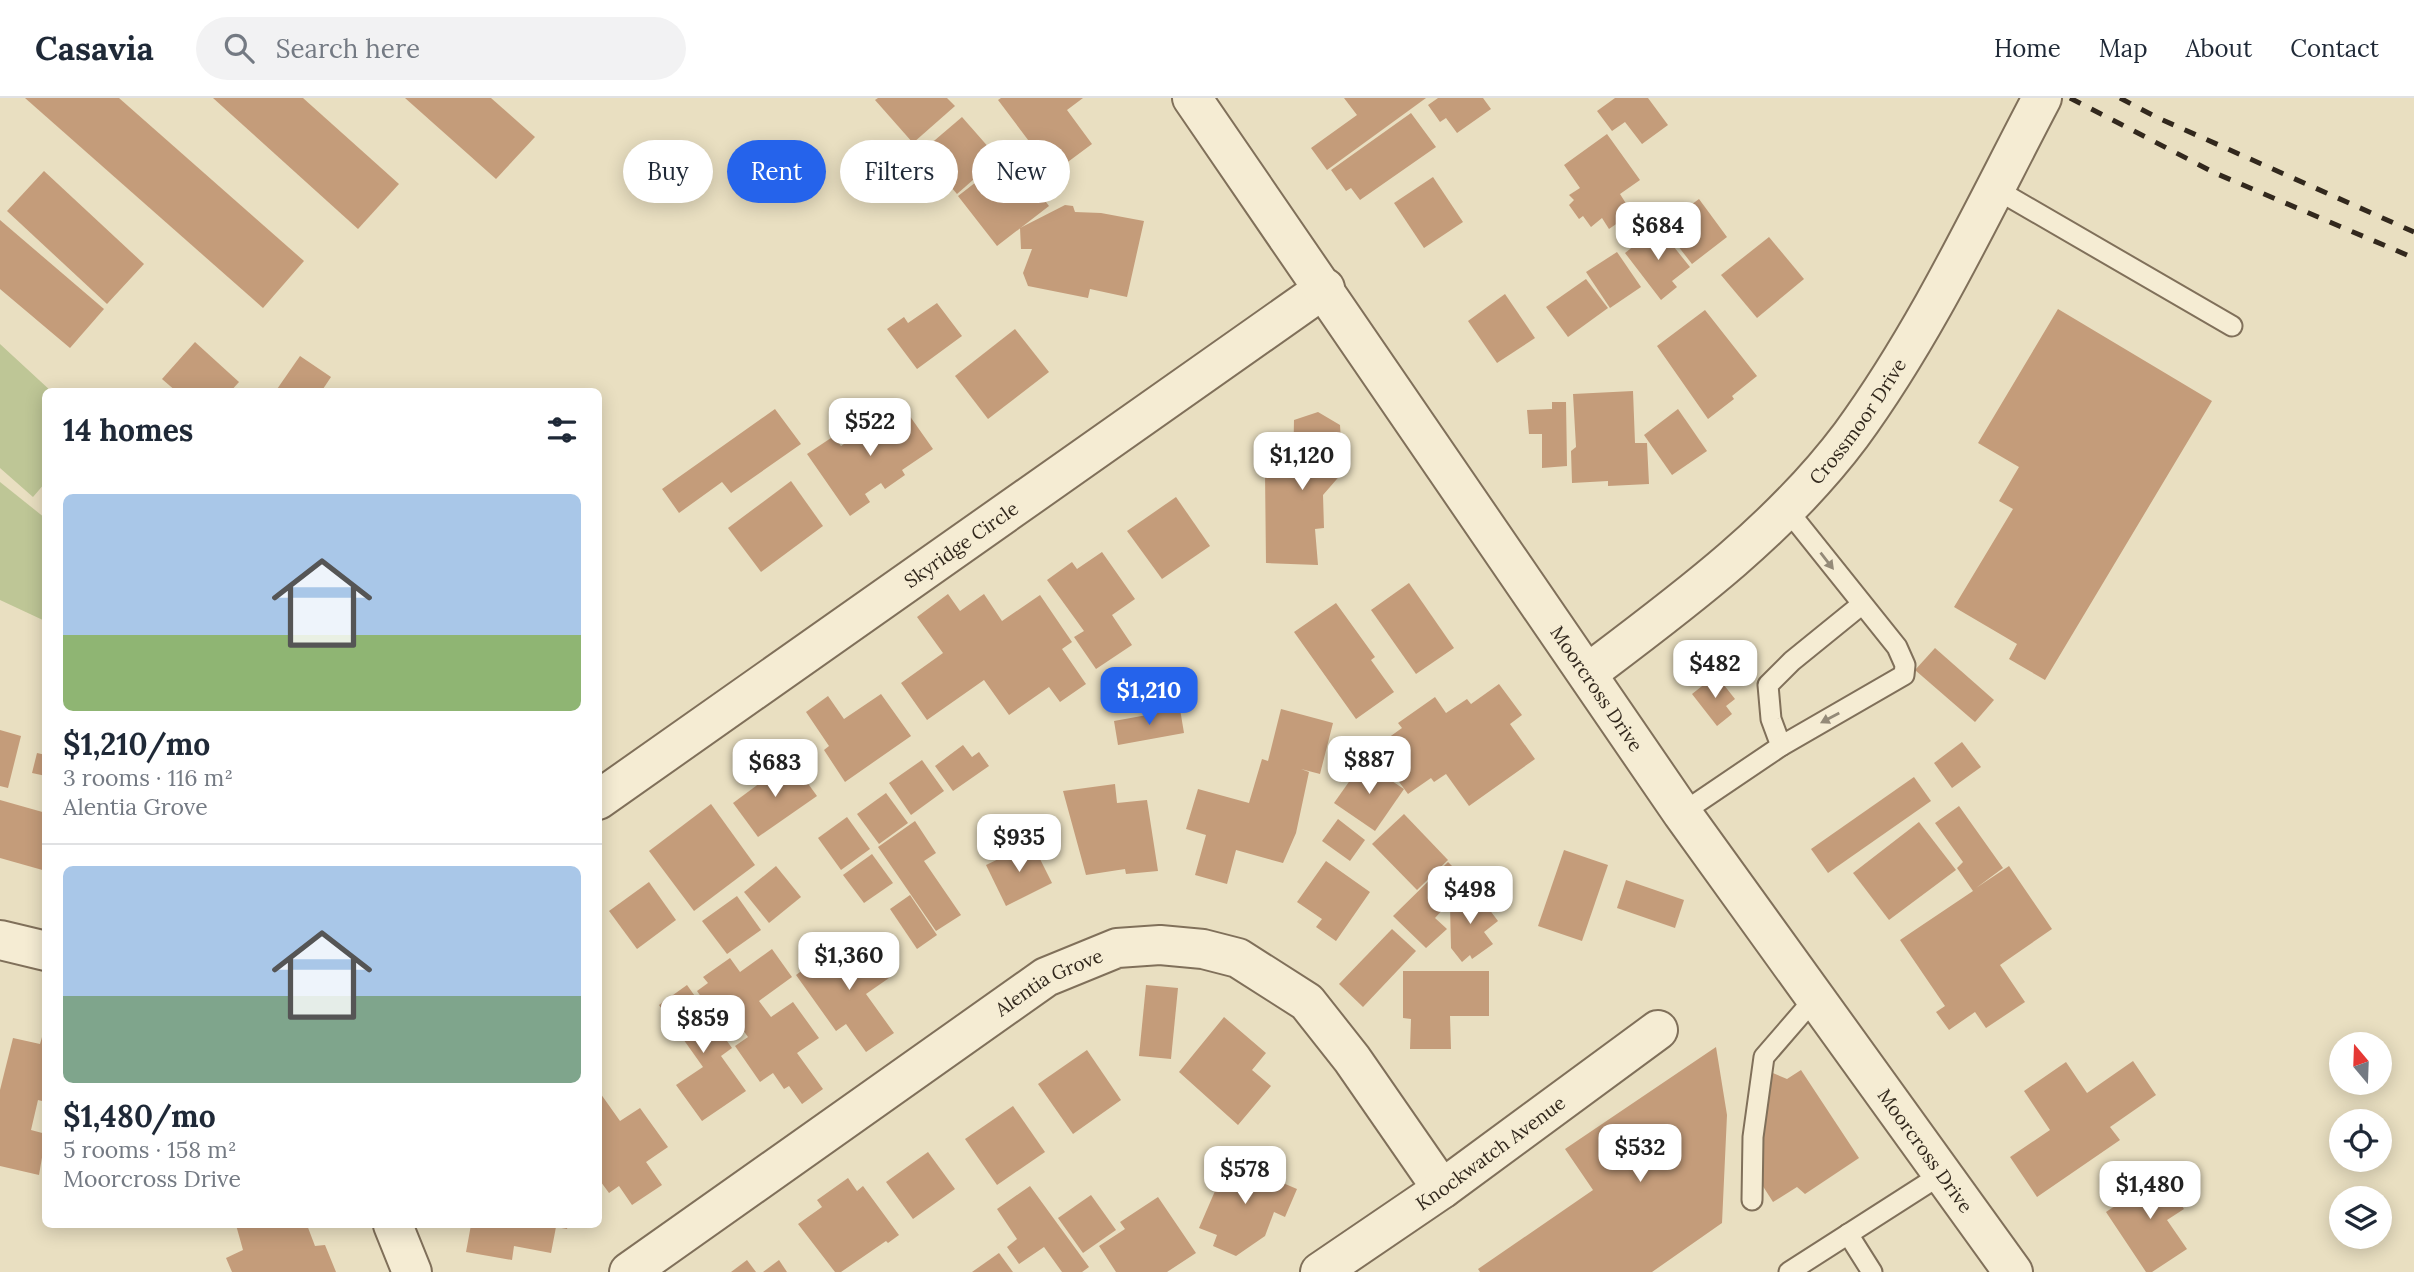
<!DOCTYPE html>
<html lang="en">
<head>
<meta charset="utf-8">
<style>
  :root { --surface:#fff; --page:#f2f2f3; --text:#1f2937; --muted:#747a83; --line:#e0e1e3; --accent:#2563eb }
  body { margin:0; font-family:Lora,serif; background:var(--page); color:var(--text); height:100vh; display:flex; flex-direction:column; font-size:26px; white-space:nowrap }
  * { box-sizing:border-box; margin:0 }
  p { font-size:23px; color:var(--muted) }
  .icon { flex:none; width:38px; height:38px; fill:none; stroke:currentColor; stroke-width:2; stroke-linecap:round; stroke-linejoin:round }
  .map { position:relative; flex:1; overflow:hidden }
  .panel { position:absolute; left:42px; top:290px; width:560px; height:840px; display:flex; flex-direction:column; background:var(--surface); border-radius:10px; box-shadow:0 4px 18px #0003 }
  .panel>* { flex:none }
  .top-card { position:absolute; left:623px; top:42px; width:665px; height:63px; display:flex; gap:14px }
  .needle { width:46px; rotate:341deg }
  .controls { position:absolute; left:2329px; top:934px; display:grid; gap:14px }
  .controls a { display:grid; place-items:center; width:63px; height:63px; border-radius:50%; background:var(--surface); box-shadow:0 4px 18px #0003; font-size:35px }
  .price { position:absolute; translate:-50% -60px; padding:0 16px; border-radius:14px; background:#fff; color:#222; font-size:23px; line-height:46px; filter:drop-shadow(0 2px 4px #0008) }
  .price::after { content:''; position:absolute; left:50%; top:42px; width:21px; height:16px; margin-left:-10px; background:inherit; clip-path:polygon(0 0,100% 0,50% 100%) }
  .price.current { background:var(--accent); color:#fff }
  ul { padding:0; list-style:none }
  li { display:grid; align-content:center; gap:14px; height:371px; padding:0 21px }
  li+li { border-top:2px solid var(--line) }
  li span { display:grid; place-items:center; height:217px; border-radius:10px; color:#555 }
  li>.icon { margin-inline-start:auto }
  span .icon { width:126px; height:126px; fill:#fffc; stroke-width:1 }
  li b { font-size:30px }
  h2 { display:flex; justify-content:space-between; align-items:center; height:84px; padding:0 21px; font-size:30px }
  .chip { padding:0 24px; border-radius:32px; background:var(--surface); box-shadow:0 4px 18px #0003; font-size:24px; line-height:63px }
  .chip.current { background:var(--accent); color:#fff }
  header { display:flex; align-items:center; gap:42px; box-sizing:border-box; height:98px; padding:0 35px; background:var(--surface); border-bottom:2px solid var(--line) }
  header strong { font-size:33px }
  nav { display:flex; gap:38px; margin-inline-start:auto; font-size:24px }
  .search { width:490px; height:63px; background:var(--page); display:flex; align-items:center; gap:18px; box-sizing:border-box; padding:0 24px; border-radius:38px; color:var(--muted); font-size:26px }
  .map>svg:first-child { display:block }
  .green { fill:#bec696 }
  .building { fill:#c49c7a }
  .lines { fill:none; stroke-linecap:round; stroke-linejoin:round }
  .service-casing { stroke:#80705a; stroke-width:23 }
  .minor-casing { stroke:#80705a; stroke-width:42 }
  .tertiary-casing { stroke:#80705a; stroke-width:42 }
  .service { stroke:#f5ecd3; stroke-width:19 }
  .minor { stroke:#f5ecd3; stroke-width:38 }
  .tertiary { stroke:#f5ecd3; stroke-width:38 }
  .rail { stroke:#32281d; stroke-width:5; stroke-dasharray:12 12; stroke-linecap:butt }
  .oneway { fill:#948a78 }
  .labels { text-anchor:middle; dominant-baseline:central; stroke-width:6; stroke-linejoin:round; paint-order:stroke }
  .street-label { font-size:19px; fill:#32281d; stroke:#f1e9d0 }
</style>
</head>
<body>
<header>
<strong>Casavia</strong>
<div class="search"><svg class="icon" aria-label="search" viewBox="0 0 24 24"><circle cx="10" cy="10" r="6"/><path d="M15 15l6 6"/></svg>Search here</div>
<nav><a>Home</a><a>Map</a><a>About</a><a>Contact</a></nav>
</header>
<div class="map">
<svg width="2414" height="1174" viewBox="0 0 2414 1174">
  <rect width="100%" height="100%" fill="#e9dfc1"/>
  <g class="green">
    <polygon points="0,246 52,294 46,294 45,385 33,399 0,370"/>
    <polygon points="0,384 45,420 45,523 0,502"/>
  </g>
  <g class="building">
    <polygon points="25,0 119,0 304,163 263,210"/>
    <polygon points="213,0 303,0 399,86 358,131"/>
    <polygon points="405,0 491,0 535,39 496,81"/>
    <polygon points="878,0 947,0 955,8 913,45 875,2"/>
    <polygon points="1001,0 1083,0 1067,12 1092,46 1053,75 998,2"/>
    <polygon points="1344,0 1426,0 1327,72 1311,50 1357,17"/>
    <polygon points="1438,0 1483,0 1491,11 1457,35 1446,20 1440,24 1428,7"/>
    <polygon points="1615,0 1648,0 1668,27 1642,46 1625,24 1612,33 1597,13"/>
    <polygon points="1411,15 1436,49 1360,102 1351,90 1346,93 1331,72"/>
    <polygon points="962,19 998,60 957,96 921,54"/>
    <polygon points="1607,36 1640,82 1620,96 1632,115 1609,131 1602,120 1591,129 1583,118 1579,121 1569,107 1574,102 1569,97 1580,90 1564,67"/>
    <polygon points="998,67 1014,87 1026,78 1049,108 997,148 958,98"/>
    <polygon points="44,73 144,166 107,206 7,113"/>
    <polygon points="1433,79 1463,124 1424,150 1394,105"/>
    <polygon points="1699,101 1727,139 1692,166 1657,121 1675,107 1680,115"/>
    <polygon points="1065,107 1073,108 1075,114 1101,115 1144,123 1127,199 1090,191 1088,200 1028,188 1023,175 1032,151 1021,151 1020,130"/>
    <polygon points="0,122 104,211 70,250 0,191"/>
    <polygon points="1658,129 1690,169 1672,183 1677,189 1661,202 1625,155"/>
    <polygon points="1769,139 1804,181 1757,220 1721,177"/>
    <polygon points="1617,154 1641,189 1610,210 1586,174"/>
    <polygon points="1586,181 1608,210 1568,239 1546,209"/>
    <polygon points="1505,196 1535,240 1497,265 1468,223"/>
    <polygon points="937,205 962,238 917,271 887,231 904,219 908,225"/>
    <polygon points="2058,211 2212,303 2045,582 2009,561 2017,546 1954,509 2013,411 1999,403 2019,369 1978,345"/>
    <polygon points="1705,212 1757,278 1732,298 1734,301 1708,321 1657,248"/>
    <polygon points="1015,231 1049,274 988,321 955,278"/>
    <polygon points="195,244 239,284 230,294 177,294 162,281"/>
    <polygon points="300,258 331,279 321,294 275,294"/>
    <polygon points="1633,293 1635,345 1647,345 1649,386 1608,388 1608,383 1572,385 1571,353 1576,349 1573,296"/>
    <polygon points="1552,304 1566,304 1567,368 1542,370 1542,336 1529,336 1527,312 1552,311"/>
    <polygon points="902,307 933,351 902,372 905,377 885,391 881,385 865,396 870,404 850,418 807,356 834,338 841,348"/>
    <polygon points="775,311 801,346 731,395 722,384 679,415 662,391"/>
    <polygon points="1678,311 1707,353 1672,377 1644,337"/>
    <polygon points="1318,314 1340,327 1343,374 1323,397 1324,430 1315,431 1318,467 1266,465 1265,374 1293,372 1294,322"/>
    <polygon points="791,383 823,428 761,474 728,430"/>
    <polygon points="1176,399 1210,448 1162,481 1127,433"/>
    <polygon points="1102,454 1135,501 1112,517 1132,547 1096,571 1074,539 1084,533 1047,482 1072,464 1077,471"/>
    <polygon points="1409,485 1454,550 1416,576 1371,512"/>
    <polygon points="948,496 960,513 984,496 1002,523 1040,497 1072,544 1062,551 1086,586 1060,604 1049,589 1009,617 984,582 927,622 901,585 943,555 917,519"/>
    <polygon points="1336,505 1375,559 1371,562 1394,594 1356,621 1294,534"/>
    <polygon points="1935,550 1994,602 1975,624 1915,572"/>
    <polygon points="1716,577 1735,601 1726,608 1732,616 1717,628 1692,596"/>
    <polygon points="1499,586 1522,617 1510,626 1535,661 1469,708 1446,676 1434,684 1431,680 1408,696 1374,650 1402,630 1398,625 1435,599 1446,615 1467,601 1471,606"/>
    <polygon points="881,596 911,638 845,684 824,652 829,648 806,614 828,598 844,621"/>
    <polygon points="1180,611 1184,635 1118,647 1114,623"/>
    <polygon points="1281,611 1333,625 1320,676 1301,671 1309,674 1296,735 1283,765 1236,752 1227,786 1195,777 1206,737 1186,731 1198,691 1249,705 1262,661 1268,663"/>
    <polygon points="0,632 21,638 8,690 0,688"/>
    <polygon points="1962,644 1981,669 1952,690 1934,665"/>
    <polygon points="963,647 972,659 979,654 989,668 953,693 935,668"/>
    <polygon points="37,655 46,657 46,678 32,675"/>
    <polygon points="791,662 817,698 758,739 733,705"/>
    <polygon points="922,662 944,693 911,717 889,685"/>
    <polygon points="1363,664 1404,691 1375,733 1334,705"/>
    <polygon points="1914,679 1931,703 1828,775 1811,751"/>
    <polygon points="1115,686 1117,705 1147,702 1158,773 1126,776 1125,771 1086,777 1063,693"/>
    <polygon points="886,695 908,725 879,746 857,716"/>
    <polygon points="0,702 46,715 46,773 0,760"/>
    <polygon points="711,706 755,767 694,813 649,753"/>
    <polygon points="1959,708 2003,770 1976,790 2009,768 2052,831 2000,867 2025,904 1986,930 1975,914 1949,932 1936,914 1945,908 1900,842 1973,793 1957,770 1963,764 1935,725"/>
    <polygon points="1404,716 1448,762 1417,792 1372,746"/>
    <polygon points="847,719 870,751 841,772 818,740"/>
    <polygon points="1338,721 1365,742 1350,763 1322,743"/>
    <polygon points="915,723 936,755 924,763 961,817 936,833 878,749"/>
    <polygon points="1919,724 1956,772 1889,822 1853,775"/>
    <polygon points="1032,745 1052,785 1006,808 986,767"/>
    <polygon points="1564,752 1608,767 1582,843 1538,828"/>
    <polygon points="872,756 893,785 864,805 843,777"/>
    <polygon points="1326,763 1370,794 1336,843 1316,829 1322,821 1297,804"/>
    <polygon points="1448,764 1466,782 1442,806 1445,809 1435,820 1447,831 1426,850 1393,818"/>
    <polygon points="776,768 801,799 769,825 744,794"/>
    <polygon points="1626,782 1684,802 1675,830 1617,810"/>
    <polygon points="649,784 676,822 637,851 609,813"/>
    <polygon points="1473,790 1498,823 1484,834 1493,846 1472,861 1470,857 1462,864 1451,850 1450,807"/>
    <polygon points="910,797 937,837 917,851 890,811"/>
    <polygon points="737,798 761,832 727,856 702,823"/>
    <polygon points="1392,831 1416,853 1363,909 1339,886"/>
    <polygon points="862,842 889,880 866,896 894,935 866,954 846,926 836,933 796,877 834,849 841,858"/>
    <polygon points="772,851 792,879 759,903 771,919 793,904 819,940 797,955 823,991 802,1006 789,988 784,991 773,975 760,984 735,948 748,939 735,921 723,930 697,893 708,885 703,879 730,860 740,874"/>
    <polygon points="1403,873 1489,873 1489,918 1450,918 1451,951 1410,951 1411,921 1403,920"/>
    <polygon points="687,887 732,950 721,958 746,993 702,1023 676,987 703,969 659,907"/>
    <polygon points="1146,887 1178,890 1171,961 1139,958"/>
    <polygon points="1224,919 1266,955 1252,972 1271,988 1238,1027 1179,974"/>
    <polygon points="46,925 46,1004 38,1002 31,1032 46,1036 39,1077 0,1068 0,992 13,940 40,946"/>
    <polygon points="1716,949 1727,1017 1722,1125 1652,1174 1480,1174 1478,1171 1593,1092 1565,1051"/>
    <polygon points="1087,952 1121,1002 1073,1036 1038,986"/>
    <polygon points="2133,963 2156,997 2110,1029 2120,1042 2037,1099 2010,1059 2050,1032 2024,993 2066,964 2087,995"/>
    <polygon points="1801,972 1859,1060 1805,1096 1797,1089 1773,1104 1759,1082 1768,973 1787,981"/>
    <polygon points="598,992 620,1023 640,1010 668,1049 646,1064 662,1087 632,1107 619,1088 609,1095 598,1080"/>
    <polygon points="1013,1008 1045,1054 997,1087 965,1041"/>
    <polygon points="928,1054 955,1091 913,1121 886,1084"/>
    <polygon points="1238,1055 1258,1063 1255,1073 1297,1091 1285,1119 1274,1114 1265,1138 1236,1158 1213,1148 1217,1137 1199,1130 1228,1063 1233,1066"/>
    <polygon points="2156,1069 2184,1111 2167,1122 2187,1151 2152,1174 2146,1174 2106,1114 2136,1094 2131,1086"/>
    <polygon points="848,1080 857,1093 863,1088 899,1137 888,1145 886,1143 841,1174 835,1174 798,1126 822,1109 817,1102"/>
    <polygon points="1030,1088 1089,1169 1082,1174 1062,1174 1044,1149 1019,1166 1007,1149 1017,1141 997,1111"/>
    <polygon points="1091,1097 1116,1132 1083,1155 1058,1120"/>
    <polygon points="1158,1099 1196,1155 1167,1174 1116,1174 1099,1148 1125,1131 1120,1124"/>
    <polygon points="236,1127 307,1127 315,1148 325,1147 336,1174 232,1174 226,1160 243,1152"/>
    <polygon points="471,1127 568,1127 567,1131 556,1129 551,1155 514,1148 512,1162 466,1154"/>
    <polygon points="999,1155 1013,1174 972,1174"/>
    <polygon points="747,1162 756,1174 731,1174"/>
    <polygon points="779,1162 787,1174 763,1174"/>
  </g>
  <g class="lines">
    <g class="service-casing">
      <g id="service">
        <polyline points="1994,90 2232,228"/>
        <polyline points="1781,648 1771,621 1768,587 1792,563 1861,507"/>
        <polyline points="1682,715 1781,648 1904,577 1905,567 1897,549 1785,409"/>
        <polyline points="1752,1102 1753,1039 1764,959 1815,900"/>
        <polyline points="1848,1136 1872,1174"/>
        <polyline points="1789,1174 1942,1076"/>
      </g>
    </g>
    <g class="minor-casing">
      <g id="minor">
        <path id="s1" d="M598,702L1325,190"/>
        <polyline points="0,842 46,853"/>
        <polyline points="393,1127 412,1174"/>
        <path id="s2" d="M629,1174L1046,879L1117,850L1160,847L1203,851L1238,860L1307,904L1352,961L1442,1091"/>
        <path id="s3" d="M1320,1174L1442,1091L1658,932"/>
      </g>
    </g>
    <g class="tertiary-casing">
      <g id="tertiary">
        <path id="s4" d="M1192,0L1682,715L2013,1174"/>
        <path id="s5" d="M1588,575C1681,505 1780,432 1851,337C1927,233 1982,114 2042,0"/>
      </g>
    </g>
    <use href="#service" class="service"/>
    <use href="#minor" class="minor"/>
    <use href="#tertiary" class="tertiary"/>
    <g class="rail">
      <polyline points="2070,0 2215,75 2414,160"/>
      <polyline points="2120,0 2156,19 2414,134"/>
    </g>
  </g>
  <defs><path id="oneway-solid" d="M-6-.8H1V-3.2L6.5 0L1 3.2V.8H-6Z" transform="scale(1.75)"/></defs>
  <g class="oneway">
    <use href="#oneway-solid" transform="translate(1827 463) rotate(52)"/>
    <use href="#oneway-solid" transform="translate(1830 620) rotate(152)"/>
  </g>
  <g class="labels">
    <g class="street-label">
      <text stroke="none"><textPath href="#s5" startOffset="371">Crossmoor Drive</textPath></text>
      <text stroke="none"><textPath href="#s1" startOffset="444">Skyridge Circle</textPath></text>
      <text stroke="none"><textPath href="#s4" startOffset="716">Moorcross Drive</textPath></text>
      <text stroke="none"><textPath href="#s2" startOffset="511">Alentia Grove</textPath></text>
      <text stroke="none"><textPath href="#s4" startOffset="1283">Moorcross Drive</textPath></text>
      <text stroke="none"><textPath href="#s3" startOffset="208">Knockwatch Avenue</textPath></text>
    </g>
  </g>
</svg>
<div class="controls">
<a><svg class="needle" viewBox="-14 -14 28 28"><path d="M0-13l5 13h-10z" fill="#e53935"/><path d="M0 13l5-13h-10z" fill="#747a83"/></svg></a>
<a><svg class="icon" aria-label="locate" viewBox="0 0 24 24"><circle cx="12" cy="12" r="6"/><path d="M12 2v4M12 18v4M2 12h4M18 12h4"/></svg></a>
<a><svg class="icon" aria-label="layers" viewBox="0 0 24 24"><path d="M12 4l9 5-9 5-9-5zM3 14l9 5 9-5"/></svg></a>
</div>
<b class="price" style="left:1658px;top:164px">$684</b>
<b class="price" style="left:870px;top:360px">$522</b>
<b class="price" style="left:1302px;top:394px">$1,120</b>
<b class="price" style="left:1715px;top:602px">$482</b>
<b class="price current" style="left:1149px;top:629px">$1,210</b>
<b class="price" style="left:1369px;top:698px">$887</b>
<b class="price" style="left:775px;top:701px">$683</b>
<b class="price" style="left:1019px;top:776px">$935</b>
<b class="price" style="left:1470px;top:828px">$498</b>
<b class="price" style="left:849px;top:894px">$1,360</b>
<b class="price" style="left:703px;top:957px">$859</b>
<b class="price" style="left:1640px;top:1086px">$532</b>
<b class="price" style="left:1245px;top:1108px">$578</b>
<b class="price" style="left:2150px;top:1123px">$1,480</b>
<div class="top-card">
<a class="chip">Buy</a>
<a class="chip current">Rent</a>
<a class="chip">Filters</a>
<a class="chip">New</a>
</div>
<section class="panel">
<h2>14 homes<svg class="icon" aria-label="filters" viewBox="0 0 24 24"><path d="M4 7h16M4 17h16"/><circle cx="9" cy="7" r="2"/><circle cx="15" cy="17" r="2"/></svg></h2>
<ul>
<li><span style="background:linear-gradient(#a9c7e8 65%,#8fb573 0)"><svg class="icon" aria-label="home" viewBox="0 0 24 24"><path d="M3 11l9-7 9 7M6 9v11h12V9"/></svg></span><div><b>$1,210/mo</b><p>3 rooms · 116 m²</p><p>Alentia Grove</p></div></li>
<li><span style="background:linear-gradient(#a9c7e8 60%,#7fa58c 0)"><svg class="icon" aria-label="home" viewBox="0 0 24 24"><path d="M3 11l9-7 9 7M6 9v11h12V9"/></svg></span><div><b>$1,480/mo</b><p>5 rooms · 158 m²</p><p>Moorcross Drive</p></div></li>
</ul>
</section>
</div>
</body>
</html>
